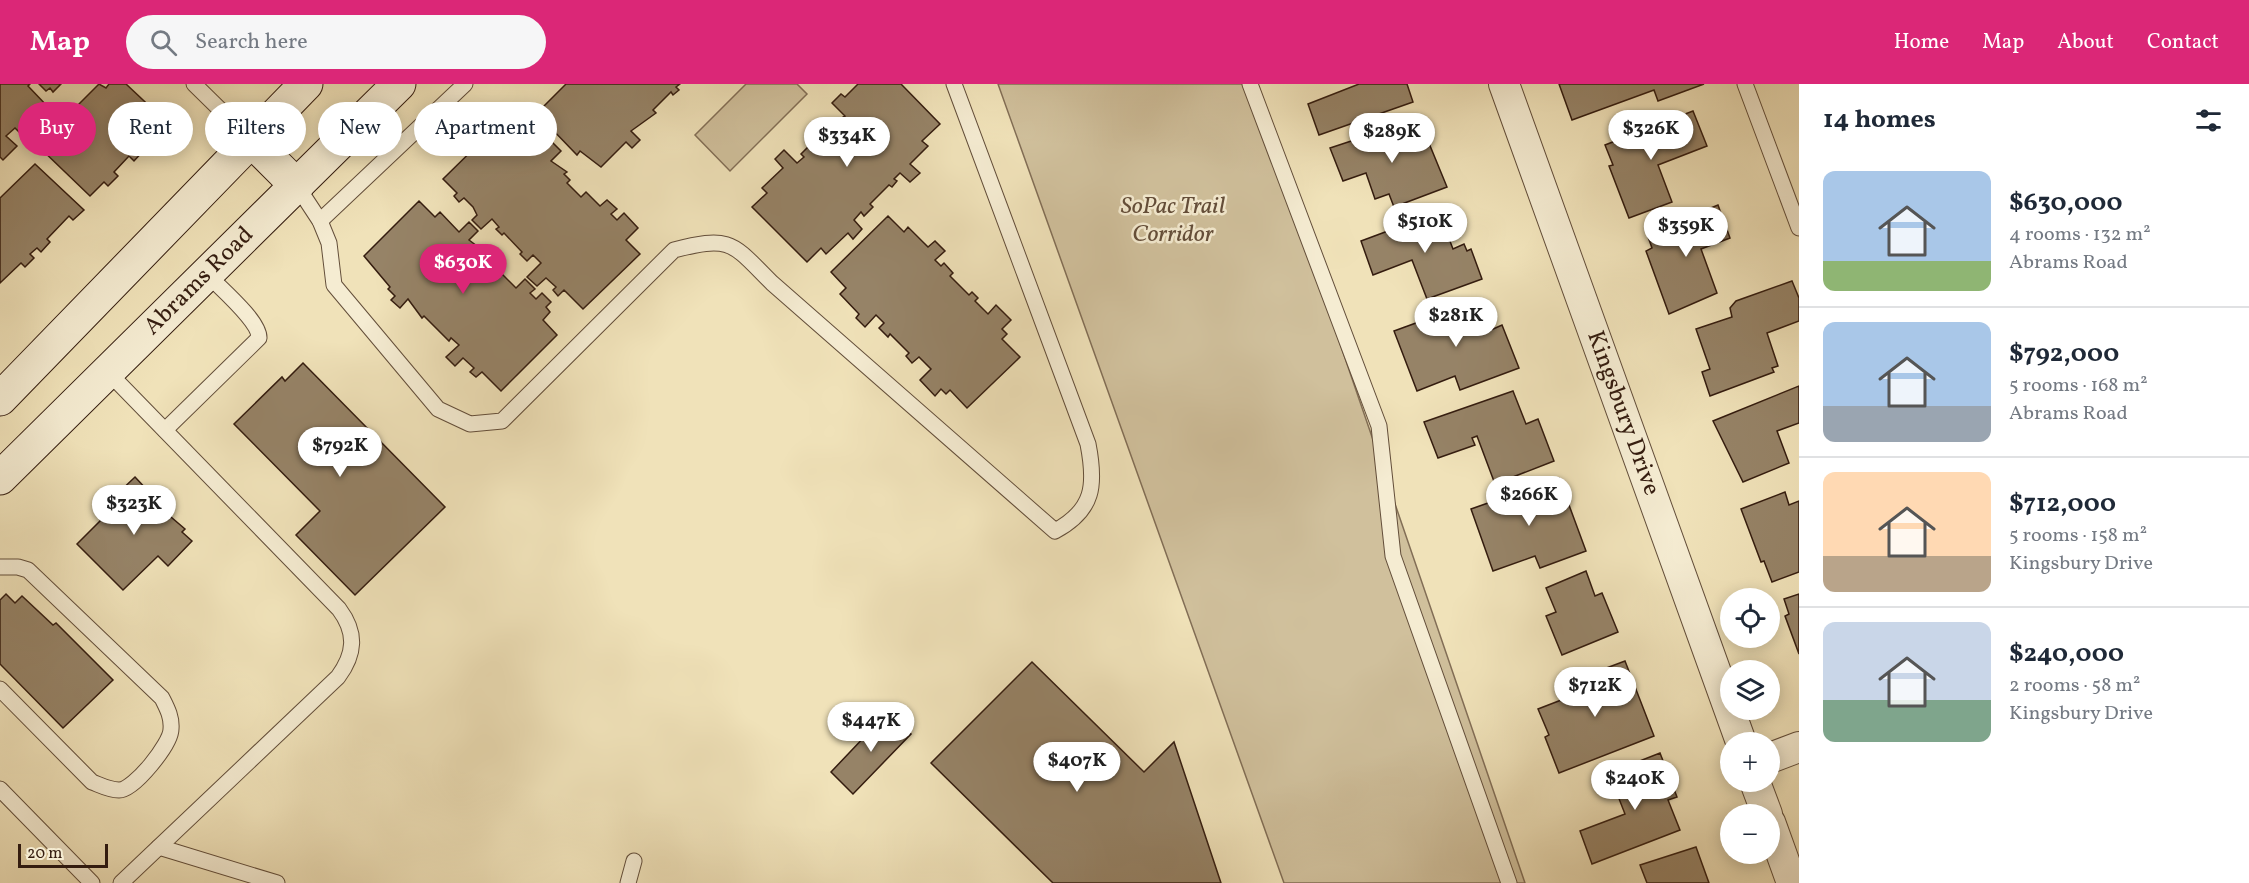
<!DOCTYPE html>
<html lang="en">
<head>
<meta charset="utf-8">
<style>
  :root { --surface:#fff; --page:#f6f6f7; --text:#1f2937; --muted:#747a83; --line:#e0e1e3; --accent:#db2777 }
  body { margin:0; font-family:Vollkorn,serif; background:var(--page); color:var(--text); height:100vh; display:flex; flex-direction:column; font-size:22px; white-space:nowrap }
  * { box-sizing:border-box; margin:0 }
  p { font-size:20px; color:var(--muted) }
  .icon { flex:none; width:33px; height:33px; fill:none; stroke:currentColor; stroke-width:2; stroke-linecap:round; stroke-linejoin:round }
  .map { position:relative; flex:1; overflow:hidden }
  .details { display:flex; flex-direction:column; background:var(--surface); width:450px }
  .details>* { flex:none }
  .banner { position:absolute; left:18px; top:18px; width:570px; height:54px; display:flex; gap:12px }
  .fabs { position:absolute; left:1720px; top:504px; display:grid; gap:12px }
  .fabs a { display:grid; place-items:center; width:60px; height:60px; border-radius:50%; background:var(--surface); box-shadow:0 3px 15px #0003; font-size:30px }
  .scale { position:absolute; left:18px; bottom:15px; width:90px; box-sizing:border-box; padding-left:6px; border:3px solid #341c0f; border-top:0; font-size:16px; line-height:21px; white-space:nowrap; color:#341c0f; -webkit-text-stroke:4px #f5ecd2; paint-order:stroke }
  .price { position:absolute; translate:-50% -51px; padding:0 14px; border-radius:21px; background:#fff; color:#222; font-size:20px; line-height:39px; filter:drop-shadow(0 2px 3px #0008) }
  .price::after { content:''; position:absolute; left:50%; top:36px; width:18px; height:14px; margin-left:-9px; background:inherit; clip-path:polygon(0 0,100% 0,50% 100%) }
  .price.active { background:var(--accent); color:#fff }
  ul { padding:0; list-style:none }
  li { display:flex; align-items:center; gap:18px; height:150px; padding:0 24px }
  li+li { border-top:2px solid var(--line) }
  li span { display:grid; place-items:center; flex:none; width:168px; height:120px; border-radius:12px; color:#555 }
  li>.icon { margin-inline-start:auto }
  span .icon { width:72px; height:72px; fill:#fffc; stroke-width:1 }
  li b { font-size:26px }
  h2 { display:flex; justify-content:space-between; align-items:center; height:72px; padding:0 24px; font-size:26px }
  .chip { padding:0 21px; border-radius:27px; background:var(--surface); box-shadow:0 3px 15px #0003; font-size:21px; line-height:54px }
  .chip.active { background:var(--accent); color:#fff }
  header { display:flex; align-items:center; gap:36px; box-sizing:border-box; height:84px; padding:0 30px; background:var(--accent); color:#fff }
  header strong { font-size:28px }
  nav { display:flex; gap:33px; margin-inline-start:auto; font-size:21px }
  .search { width:420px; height:54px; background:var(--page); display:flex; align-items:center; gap:15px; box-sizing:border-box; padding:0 21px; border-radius:33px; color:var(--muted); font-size:22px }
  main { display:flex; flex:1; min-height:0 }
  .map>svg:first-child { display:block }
  .green { fill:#d0c09c; stroke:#826e56; stroke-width:1.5 }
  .building { fill:#968367; stroke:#341c0f; stroke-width:1.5 }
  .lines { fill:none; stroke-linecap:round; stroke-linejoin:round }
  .lane-casing { stroke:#634e3a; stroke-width:17 }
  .street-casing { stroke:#634e3a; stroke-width:32 }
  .secondary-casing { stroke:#341c0f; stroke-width:35 }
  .lane { stroke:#f5ecd2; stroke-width:15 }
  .street { stroke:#f5ecd2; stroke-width:30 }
  .secondary { stroke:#f5ecd2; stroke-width:33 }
  .labels { text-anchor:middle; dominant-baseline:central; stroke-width:5; stroke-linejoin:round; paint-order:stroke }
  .park-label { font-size:24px; font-style:italic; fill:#634d39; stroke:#f5ecd2 }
  .street-label { font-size:24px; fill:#341c0f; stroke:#f5ecd2 }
</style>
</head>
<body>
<header>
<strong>Map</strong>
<div class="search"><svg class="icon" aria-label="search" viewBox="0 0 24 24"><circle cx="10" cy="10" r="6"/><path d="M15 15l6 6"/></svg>Search here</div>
<nav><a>Home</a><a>Map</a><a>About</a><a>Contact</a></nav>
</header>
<main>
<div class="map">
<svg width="1799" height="799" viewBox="0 0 1799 799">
  <rect width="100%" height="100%" fill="#f0e2b9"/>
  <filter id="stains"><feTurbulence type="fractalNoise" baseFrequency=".00333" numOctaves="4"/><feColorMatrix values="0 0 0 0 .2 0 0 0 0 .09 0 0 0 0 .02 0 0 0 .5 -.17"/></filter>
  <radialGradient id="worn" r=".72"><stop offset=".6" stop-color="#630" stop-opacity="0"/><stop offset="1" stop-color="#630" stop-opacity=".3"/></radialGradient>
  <g class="green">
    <polygon points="746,0 797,0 807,10 730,87 695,51"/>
    <polygon points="998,0 1251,0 1525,799 1284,799"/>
  </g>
  <g class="building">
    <polygon points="0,0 30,0 28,2 48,23 38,33 42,37 31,48 27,44 21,50 15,44 6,52 17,62 3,76 0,73"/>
    <polygon points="39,0 61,0 53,8 50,4 46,7"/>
    <polygon points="99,0 106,4 109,0 126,0 160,32 147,44 152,49 142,60 146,64 134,77 129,72 114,88 118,92 108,102 104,98 90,112 38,62 66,33 71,38 83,26 78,21"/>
    <polygon points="680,0 676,3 679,6 673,11 671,8 653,26 656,29 631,47 640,56 632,64 626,58 601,83 580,67 577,71 549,42 552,38 540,26 566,0"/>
    <polygon points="858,0 901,0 940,40 922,57 928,62 910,80 920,89 910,98 900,89 894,95 897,97 892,103 889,101 870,120 873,123 864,132 861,128 854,136 862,145 853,155 848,149 826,170 821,164 807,178 752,123 767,109 762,104 783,84 775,75 784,66 797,79 804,73 801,70 811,60 813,63 832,44 829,42 845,32 832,19 841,10 845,13"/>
    <polygon points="1359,0 1407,0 1413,18 1319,51 1308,20"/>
    <polygon points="1559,0 1704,0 1658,17 1654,6 1572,36"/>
    <polygon points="1693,27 1707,62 1658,81 1672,118 1629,134 1609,82 1613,81 1605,61"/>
    <polygon points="1412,37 1419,54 1426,52 1447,103 1394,123 1389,110 1375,115 1366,89 1343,97 1330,64"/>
    <polygon points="501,38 516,53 521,48 541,68 552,58 561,67 551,77 567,88 564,90 570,96 567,99 581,113 586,108 600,122 607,116 617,125 611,130 617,136 624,129 638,144 626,156 640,170 583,225 564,206 558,212 553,206 556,203 546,194 537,202 527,193 541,179 533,171 527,177 520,170 522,168 504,149 502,151 496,145 499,143 492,135 481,145 472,136 477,131 473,123 464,114 459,118 454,112 457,109 443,95"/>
    <polygon points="35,80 84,126 73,136 69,132 47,155 50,158 41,168 37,164 30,170 34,174 25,183 21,179 0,199 0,114"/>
    <polygon points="419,117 435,133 440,128 459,148 469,138 478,147 469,156 489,171 486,174 516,204 525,195 535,205 530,209 536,215 542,209 551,218 546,223 550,228 543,236 557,251 501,307 482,288 476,293 470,288 474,284 463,274 455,282 446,273 459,261 451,254 449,257 424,232 422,234 408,215 400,224 391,216 395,212 388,205 390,203 364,172"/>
    <polygon points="1718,121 1730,154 1701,165 1717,209 1669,230 1646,167 1652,164 1647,150"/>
    <polygon points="1447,125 1456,149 1448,152 1453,165 1464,160 1467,167 1471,165 1482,195 1427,215 1412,176 1373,191 1361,157"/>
    <polygon points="888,132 904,148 908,143 928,163 935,157 945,167 935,176 941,182 944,179 953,189 950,192 969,211 972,208 978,214 975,217 988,230 996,221 1011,236 1002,245 1007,250 1002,255 1020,273 967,324 950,306 946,310 941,305 935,312 920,296 931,285 919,273 912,279 906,272 909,269 890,250 888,253 879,244 884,239 876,231 865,243 856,234 859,230 840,210 846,204 831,188"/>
    <polygon points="1792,197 1799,214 1799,237 1767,249 1778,282 1772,284 1774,288 1710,312 1702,288 1710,285 1696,245 1732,233 1730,224 1736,217"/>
    <polygon points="1479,216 1491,246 1502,241 1519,284 1460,306 1455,292 1417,307 1394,247"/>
    <polygon points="303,279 445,423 355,511 296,451 320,427 234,340 282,293 285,297"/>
    <polygon points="1799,302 1799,339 1777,347 1789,379 1743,398 1713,337"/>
    <polygon points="1513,307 1526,340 1538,335 1554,377 1495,400 1477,352 1472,354 1475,361 1438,374 1424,338"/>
    <polygon points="135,393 148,407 144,410 185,445 182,448 192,457 168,482 158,472 123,506 77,460 117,420 112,415"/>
    <polygon points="1559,394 1586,467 1540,484 1535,472 1493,487 1471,425"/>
    <polygon points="1785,408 1789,421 1799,417 1799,488 1772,498 1764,477 1761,478 1741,425"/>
    <polygon points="1586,487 1595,512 1602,509 1618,548 1562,571 1546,532 1556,528 1546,504"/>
    <polygon points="6,510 15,519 22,512 53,541 56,539 113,596 63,644 0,580 0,516"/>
    <polygon points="1799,510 1799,570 1785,532 1789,530 1784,515"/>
    <polygon points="1625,577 1654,652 1559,689 1545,653 1549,651 1538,625 1569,613 1564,600"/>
    <polygon points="1032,578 1144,688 1174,658 1221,799 1053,799 931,679"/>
    <polygon points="888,628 911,650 853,710 831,688"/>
    <polygon points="1660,669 1677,713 1668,716 1680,746 1592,780 1580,747 1625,730 1609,689"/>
    <polygon points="1696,763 1709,799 1647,799 1640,781"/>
  </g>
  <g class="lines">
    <g class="lane-casing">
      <g id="lane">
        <polyline points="194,0 250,55"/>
        <polyline points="1250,0 1379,342 1393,472 1509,799"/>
        <polyline points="1745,0 1799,144"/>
        <path d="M297,102L320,137L329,159L334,201L438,325L470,340L502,337L674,166C732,151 732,159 772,199L1055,447C1094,426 1096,401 1088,360L954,0"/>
        <polyline points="320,137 465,0"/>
        <path d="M108,288L339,525C357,549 355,570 338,593L121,799"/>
        <path d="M165,346L259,254C260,237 219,203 207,190"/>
        <path d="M0,483H18L28,486L162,614C167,624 172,633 171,645C171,660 134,706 119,706C109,706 100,701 92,698L0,605"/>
        <polyline points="0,705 92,799"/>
        <polyline points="159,763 277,799"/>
        <polyline points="628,799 634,777"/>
      </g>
    </g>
    <g class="street-casing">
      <g id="street">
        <path id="s1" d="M1504,0L1741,658"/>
        <polyline points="1770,674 1799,663"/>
        <polyline points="1755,698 1767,730"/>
        <polyline points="1770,738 1792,799"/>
      </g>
    </g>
    <g class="secondary-casing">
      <g id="secondary">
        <polyline points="250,55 297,102"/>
        <polyline points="0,315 306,0"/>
        <path id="s2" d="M0,394L399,0"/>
      </g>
    </g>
    <use href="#lane" class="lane"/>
    <use href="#street" class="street"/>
    <use href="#secondary" class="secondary"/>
  </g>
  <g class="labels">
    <g class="park-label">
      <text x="1173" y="123">SoPac Trail<tspan x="1173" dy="28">Corridor</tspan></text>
    </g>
    <g class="street-label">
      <text stroke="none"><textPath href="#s2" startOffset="280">Abrams Road</textPath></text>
      <text stroke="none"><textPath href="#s1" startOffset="350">Kingsbury Drive</textPath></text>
    </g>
  </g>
  <rect width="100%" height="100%" filter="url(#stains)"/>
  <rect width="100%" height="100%" fill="url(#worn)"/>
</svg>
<div class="fabs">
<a><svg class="icon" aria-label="locate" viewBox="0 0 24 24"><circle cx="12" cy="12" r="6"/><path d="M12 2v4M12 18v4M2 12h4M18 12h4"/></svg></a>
<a><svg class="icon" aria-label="layers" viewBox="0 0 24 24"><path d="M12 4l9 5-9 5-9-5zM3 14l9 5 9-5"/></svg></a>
<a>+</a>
<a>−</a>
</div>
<div class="scale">20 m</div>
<b class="price" style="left:1651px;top:77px">$326K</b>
<b class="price" style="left:1392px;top:80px">$289K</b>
<b class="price" style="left:847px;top:84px">$334K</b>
<b class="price" style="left:1425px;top:170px">$510K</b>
<b class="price" style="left:1686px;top:174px">$359K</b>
<b class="price active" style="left:463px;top:211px">$630K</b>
<b class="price" style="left:1456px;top:264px">$281K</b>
<b class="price" style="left:340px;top:394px">$792K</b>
<b class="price" style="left:1529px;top:443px">$266K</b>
<b class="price" style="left:134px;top:452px">$323K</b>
<b class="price" style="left:1595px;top:634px">$712K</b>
<b class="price" style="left:871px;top:669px">$447K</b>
<b class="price" style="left:1077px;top:709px">$407K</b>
<b class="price" style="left:1635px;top:727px">$240K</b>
<div class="banner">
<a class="chip active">Buy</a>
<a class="chip">Rent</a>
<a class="chip">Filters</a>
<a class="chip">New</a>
<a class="chip">Apartment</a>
</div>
</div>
<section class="details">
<h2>14 homes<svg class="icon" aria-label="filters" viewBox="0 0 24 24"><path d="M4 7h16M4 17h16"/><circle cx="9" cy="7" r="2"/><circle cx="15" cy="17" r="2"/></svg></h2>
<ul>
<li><span style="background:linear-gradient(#a9c7e8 75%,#8fb573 0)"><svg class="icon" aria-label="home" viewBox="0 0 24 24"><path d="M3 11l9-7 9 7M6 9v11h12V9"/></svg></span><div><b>$630,000</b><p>4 rooms · 132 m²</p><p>Abrams Road</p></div></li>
<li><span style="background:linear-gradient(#a9c7e8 70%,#9aa5b1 0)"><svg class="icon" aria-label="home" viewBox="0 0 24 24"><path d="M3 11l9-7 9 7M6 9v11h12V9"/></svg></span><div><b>$792,000</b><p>5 rooms · 168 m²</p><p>Abrams Road</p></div></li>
<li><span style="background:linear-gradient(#ffd9b3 70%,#b9a48a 0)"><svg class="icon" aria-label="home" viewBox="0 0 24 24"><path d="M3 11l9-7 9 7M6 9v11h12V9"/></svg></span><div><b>$712,000</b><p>5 rooms · 158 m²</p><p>Kingsbury Drive</p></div></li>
<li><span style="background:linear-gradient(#c9d6e8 65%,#7fa58c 0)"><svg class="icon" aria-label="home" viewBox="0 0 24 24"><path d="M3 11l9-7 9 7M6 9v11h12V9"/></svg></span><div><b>$240,000</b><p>2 rooms · 58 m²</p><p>Kingsbury Drive</p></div></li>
</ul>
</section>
</main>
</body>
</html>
